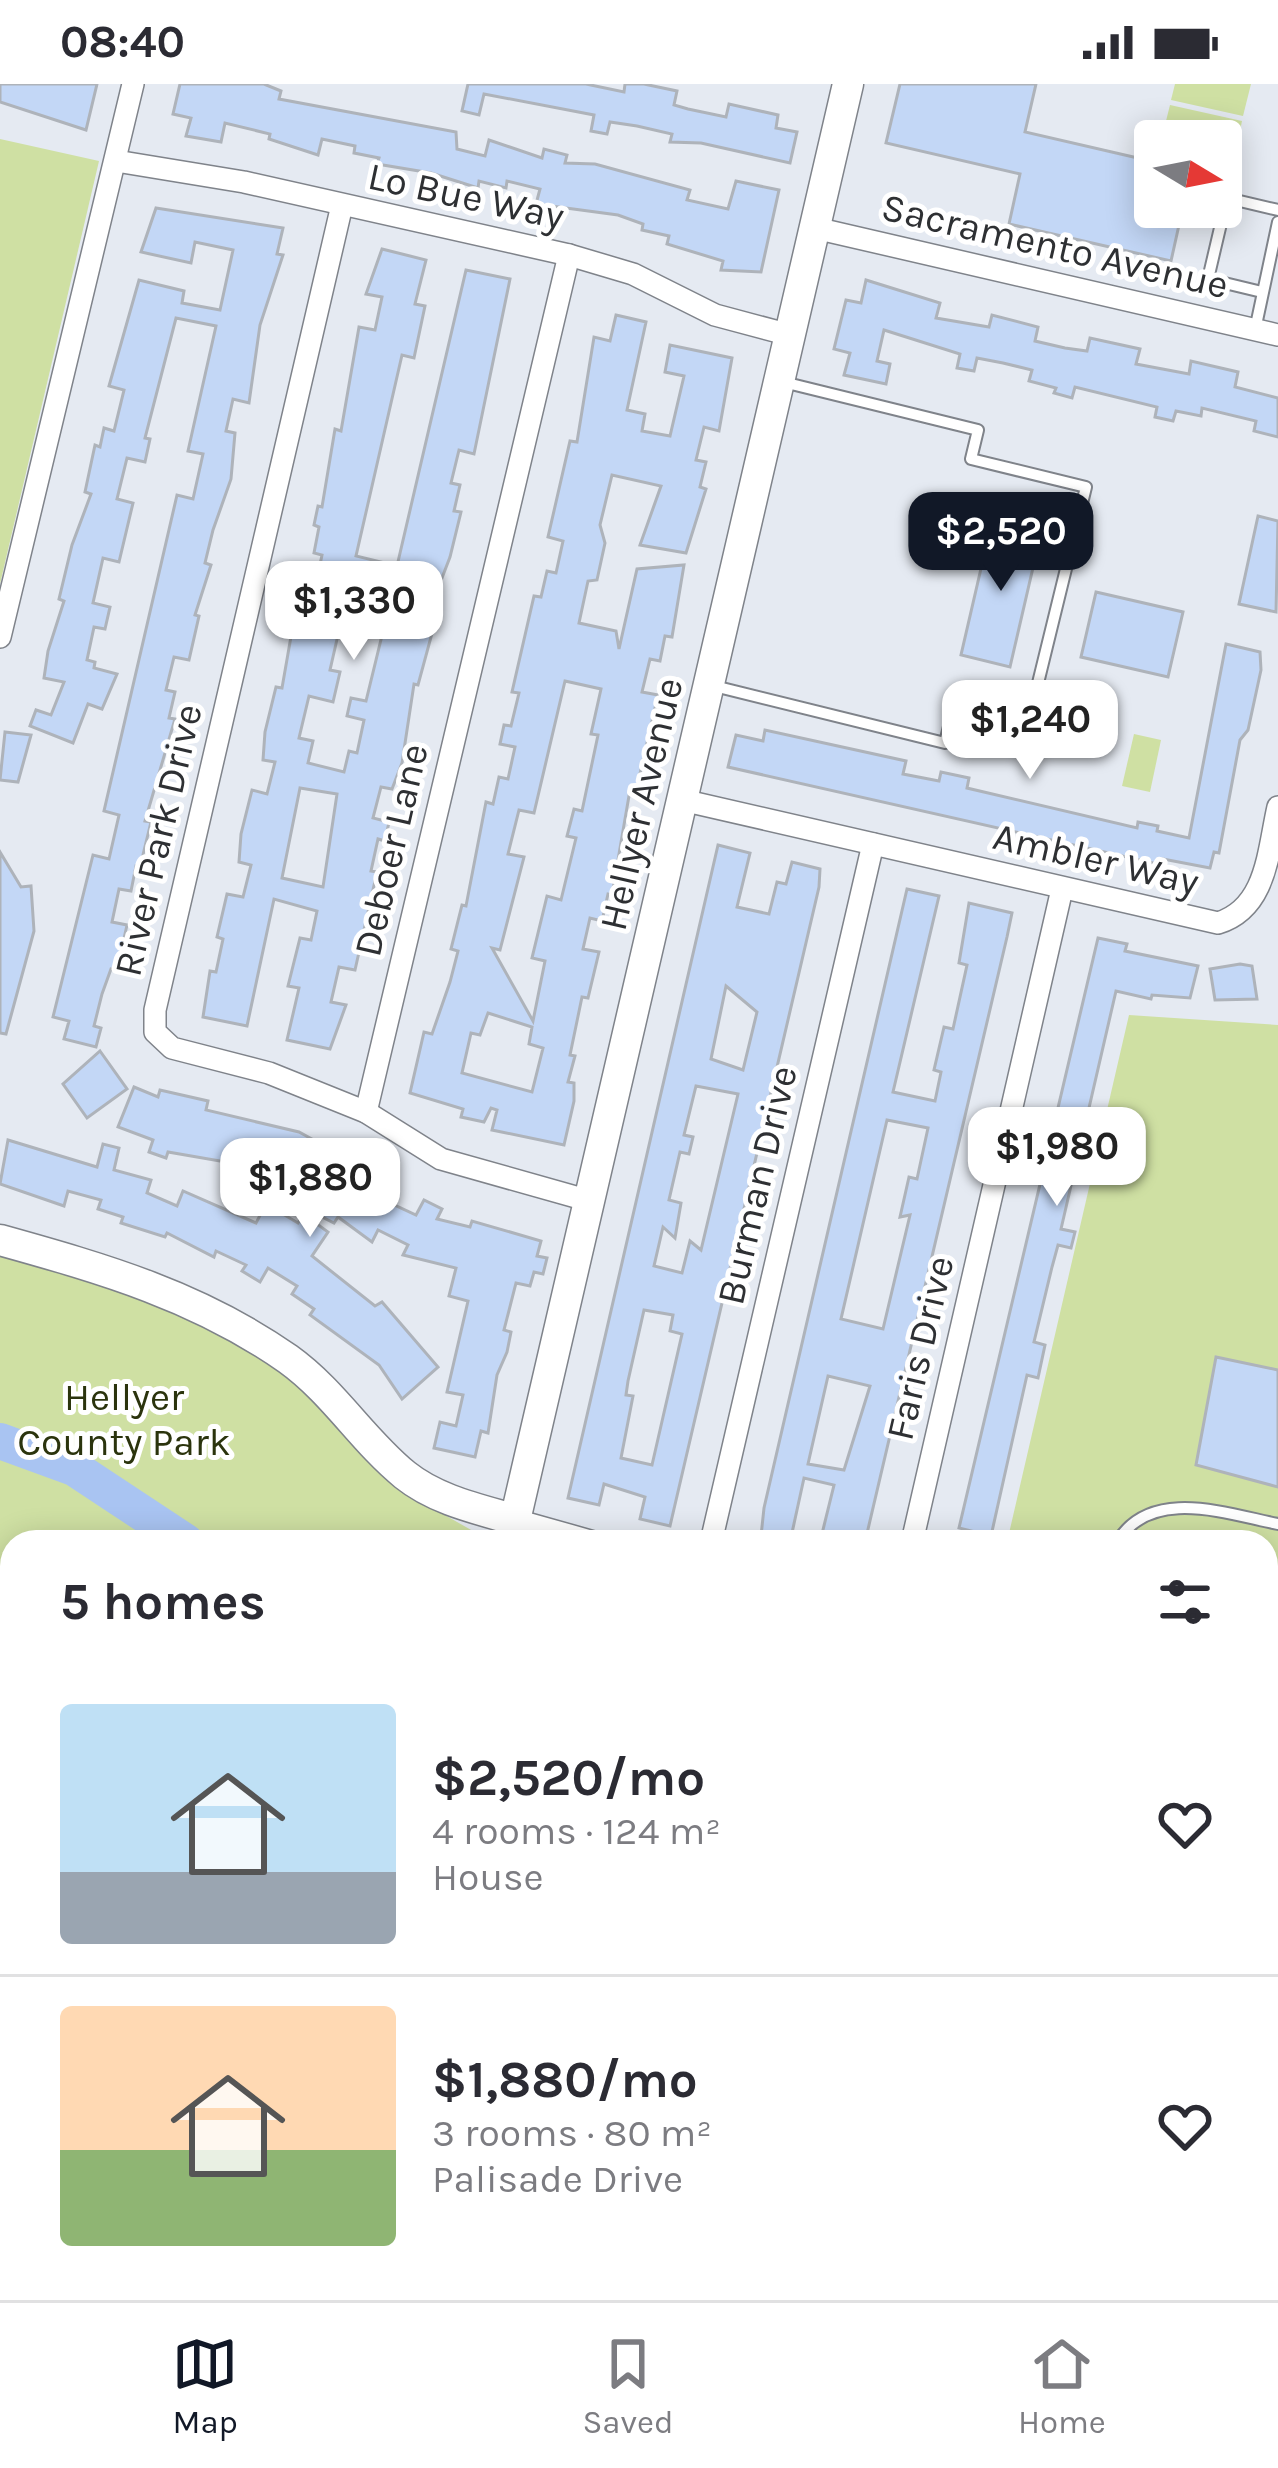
<!DOCTYPE html>
<html lang="en">
<head>
<meta charset="utf-8">
<style>
  :root { --surface:#fff; --page:#f2f2f3; --text:#2b2b33; --muted:#7c7c81; --line:#e1e1e2; --accent:#111827 }
  body { margin:0; font-family:Karla,sans-serif; background:var(--page); color:var(--text); height:100vh; display:flex; flex-direction:column; font-size:45px; white-space:nowrap }
  * { box-sizing:border-box; margin:0 }
  p { font-size:39px; color:var(--muted) }
  .icon { flex:none; width:66px; height:66px; fill:none; stroke:currentColor; stroke-width:2; stroke-linecap:round; stroke-linejoin:round }
  .map { position:relative; flex:1; overflow:hidden }
  .panel { position:absolute; left:0px; top:1446px; width:1278px; height:771px; display:flex; flex-direction:column; background:var(--surface); border-radius:36px 36px 0 0; box-shadow:0 6px 30px #0003 }
  .panel>* { flex:none }
  .needle { width:78px; rotate:100deg }
  .fabs { position:absolute; left:1134px; top:36px; display:grid; gap:24px }
  .fabs a { display:grid; place-items:center; width:108px; height:108px; border-radius:12px; background:var(--surface); box-shadow:0 6px 30px #0003; font-size:60px }
  .price { position:absolute; translate:-50% -102px; padding:0 27px; border-radius:24px; background:#fff; color:#222; font-size:39px; line-height:78px; filter:drop-shadow(0 3px 6px #0008) }
  .price::after { content:''; position:absolute; left:50%; top:72px; width:36px; height:27px; margin-left:-18px; background:inherit; clip-path:polygon(0 0,100% 0,50% 100%) }
  .price.on { background:var(--accent); color:#fff }
  ul { padding:0; list-style:none }
  li { display:flex; align-items:center; gap:36px; height:300px; padding:0 60px }
  li+li { border-top:3px solid var(--line) }
  li span { display:grid; place-items:center; flex:none; width:336px; height:240px; border-radius:12px; color:#555 }
  li>.icon { margin-inline-start:auto }
  span .icon { width:144px; height:144px; fill:#fffc; stroke-width:1 }
  li b { font-size:51px }
  h2 { display:flex; justify-content:space-between; align-items:center; height:144px; padding:0 60px; font-size:51px }
  .status { display:flex; justify-content:space-between; align-items:center; height:84px; padding:0 60px; background:var(--surface); direction:ltr }
  .status svg { height:33px; fill:currentColor }
  .tab-bar { display:flex; justify-content:space-around; align-items:center; height:168px; border-top:3px solid var(--line); background:var(--surface); font-size:33px; color:var(--muted) }
  .tab-bar a { display:grid; justify-items:center; gap:6px }
  .tab-bar .on { color:var(--accent) }
  .map>svg:first-child { display:block }
  .green { fill:#cfe0a3 }
  .lines { fill:none; stroke-linecap:round; stroke-linejoin:round }
  .river { stroke:#a9c4f2; stroke-width:36 }
  .building { fill:#c3d7f6; stroke:#aeb3ba; stroke-width:3; fill-rule:evenodd }
  .lane-casing { stroke:#7f838a; stroke-width:14 }
  .street-casing { stroke:#7f838a; stroke-width:24 }
  .secondary-casing { stroke:#7f838a; stroke-width:33 }
  .lane { stroke:#fff; stroke-width:10 }
  .street { stroke:#fff; stroke-width:21 }
  .secondary { stroke:#fff; stroke-width:30 }
  .labels { text-anchor:middle; dominant-baseline:central; stroke-width:10; stroke-linejoin:round; paint-order:stroke }
  .street-label { font-size:39px; fill:#2e3033; stroke:#fff }
  .park-label { font-size:39px; fill:#2b340d; stroke:#fff }
</style>
</head>
<body>
<div class="status"><b>08:40</b><svg viewBox="0 0 49 12"><path d="M0 12V9h3v3zM5 12V6h3v6zM10 12V3h3v9zM15 12V0h3v12zM26 1h20v11H26zM47 4h2v5h-2z"/></svg></div>
<div class="map">
<svg width="1278" height="2216" viewBox="0 0 1278 2216">
  <rect width="100%" height="100%" fill="#e5eaf2"/>
  <g class="green">
    <polygon points="1175,0 1251,0 1243,32 1171,16"/>
    <polygon points="1170,21 1242,37 1233,80 1221,77 1221,57 1161,57"/>
    <polygon points="0,55 99,77 0,500"/>
    <polygon points="1134,650 1161,656 1150,708 1122,702"/>
    <polygon points="1129,931 1278,941 1278,2216 0,2216 0,2151 12,2149 12,2205 1266,2205 1266,1458 1007,1458"/>
    <polygon points="0,1168 171,1220 287,1290 330,1328 399,1405 480,1451 478,1458 12,1458 12,2110 0,2113"/>
  </g>
  <g class="lines">
    <g class="river">
      <polyline points="0,1357 74,1384 186,1458"/>
      <polyline points="1277,2151 1278,2152"/>
    </g>
  </g>
  <g class="building">
    <polygon points="0,0 97,0 86,46 0,18"/>
    <polygon points="180,0 264,0 281,7 279,15 456,48 457,65 485,72 489,56 542,74 544,65 567,71 565,79 595,80 690,106 687,116 728,125 736,97 779,106 761,188 721,186 723,177 667,160 669,152 642,146 643,140 618,131 536,120 540,105 507,97 506,104 479,97 478,104 431,89 377,80 379,74 354,69 355,62 322,55 318,71 269,55 270,50 225,39 221,58 186,52 191,34 173,30"/>
    <polygon points="468,0 586,0 624,8 625,0 644,0 677,7 674,21 688,25 726,33 729,20 778,31 776,44 797,48 790,79 701,59 670,58 672,50 637,42 610,38 607,50 591,47 594,31 484,10 479,31 462,27"/>
    <polygon points="900,0 1036,0 1025,48 1155,78 1155,123 1183,123 1171,177 1009,140 1020,90 886,59"/>
    <polygon points="156,124 283,144 277,170 283,171 260,241 249,319 233,315 226,347 235,349 231,395 213,446 205,479 211,481 195,531 199,532 189,576 174,573 166,606 175,608 169,634 175,635 145,737 151,738 140,783 136,782 131,807 119,805 112,838 127,841 117,886 111,885 102,910 94,942 101,944 96,963 64,955 69,937 53,933 93,771 109,775 119,731 104,727 177,411 193,415 203,370 188,367 216,242 176,234 145,354 150,355 145,378 127,374 117,415 133,419 119,478 103,474 93,519 110,523 105,545 94,543 87,576 95,578 94,584 117,590 102,625 88,620 73,659 30,642 36,626 51,631 64,598 44,594 48,567 64,517 59,515 72,461 91,410 85,408 95,361 100,363 104,344 114,347 124,306 109,302 139,196 184,207 182,219 220,226 233,166 195,158 191,179 141,168"/>
    <path d="M382,165L426,176L415,220L425,222L414,274L402,271L356,472L397,482L466,186L510,195L474,370L459,366L451,399L460,401L454,427L461,428L450,473L440,499L428,497L421,528L437,531L418,601L414,600L402,679L392,705L381,703L373,734L389,738L385,757L378,755L371,787L377,788L355,886L339,883L331,918L346,921L330,965L287,956L299,904L288,902L300,854L311,856L317,827L274,815L247,942L203,933L210,887L216,888L223,855L217,853L227,810L243,813L251,781L239,778L241,750L252,706L267,710L275,678L263,676L265,648L276,603L282,604L300,501L315,504L322,471L314,469L319,443L314,441L318,422L322,423L335,345L341,347L359,243L375,246L382,213L366,210ZM343,529L385,539L366,617L351,614L347,632L364,636L357,669L349,667L344,688L308,679L313,657L299,654L309,612L333,618L340,588L330,586ZM300,704L337,710L323,803L282,794Z"/>
    <polygon points="866,196 940,219 936,234 989,243 992,231 1038,243 1035,257 1065,264 1087,267 1090,254 1140,265 1136,280 1189,290 1191,277 1238,288 1235,303 1278,314 1278,353 1254,347 1256,337 1202,324 1201,332 1176,327 1173,337 1155,333 1157,323 1075,303 1072,314 1054,309 1056,304 1029,297 1032,286 1003,279 977,274 974,287 957,284 960,270 884,246 877,277 890,280 886,300 844,291 850,269 834,265 846,216 861,219"/>
    <path d="M616,231L646,238L627,326L645,330L642,347L670,352L684,292L665,288L670,261L732,274L719,347L704,343L696,376L706,378L700,403L706,405L686,469L640,461L661,402L612,391L600,441L605,459L597,496L588,497L579,539L616,547L619,565L637,485L684,481L672,553L665,552L660,577L650,575L642,608L658,611L636,707L630,706L612,811L608,810L602,837L590,834L583,865L599,868L588,914L582,913L570,971L575,972L568,998L574,999V1017L564,1061L492,1046L497,1026L491,1024L484,1038L461,1033L463,1025L410,1009L424,948L432,950L450,898L458,867L451,865L462,821L466,822L486,718L493,720L499,693L508,695L515,663L500,660L504,641L511,642L519,609L512,608L534,512L541,513L547,487L556,489L563,457L548,453L570,357L577,358L594,253L610,257ZM565,597L601,605L591,650L598,651L582,727L574,725L567,752L576,754L561,816L547,812L532,874L545,877L533,937L492,864L500,866L524,773L508,770L519,726L534,729ZM488,929L532,943L529,960L543,964L532,1008L462,989L471,949L480,951Z"/>
    <polygon points="1258,432 1278,437 1276,528 1239,520"/>
    <polygon points="992,437 1041,449 1010,583 961,571"/>
    <polygon points="1096,508 1183,528 1168,593 1081,573"/>
    <polygon points="1226,560 1260,568 1261,586 1248,646 1240,656 1219,769 1214,768 1210,784 1163,775 1162,781 728,683 736,651 763,657 765,646 906,677 903,690 939,697 941,688 969,694 967,704 1137,744 1138,738 1158,742 1157,747 1189,754"/>
    <polygon points="5,648 31,651 18,698 0,696"/>
    <path d="M718,761L750,769L737,823L769,830L777,798L786,800L792,778L820,785L819,803L670,1442L640,1435L645,1413L604,1400L599,1421L568,1414ZM726,902L757,928L743,986L711,975ZM696,1002L738,1010L701,1166L690,1157L682,1189L654,1182L663,1143L675,1154L681,1119L669,1116L680,1068L689,1070L693,1053L684,1051ZM644,1226L673,1231L670,1247L682,1250L652,1381L621,1374L633,1312L626,1311L628,1297Z"/>
    <polygon points="0,768 21,803 31,802 34,847 6,950 0,949"/>
    <path d="M907,805L939,812L893,1008L935,1017L941,988L934,986L944,943L953,945L967,881L959,879L969,819L1012,829L1007,853L865,1458H820L834,1401L804,1394L790,1458H766L761,1452L764,1424ZM887,1036L928,1044L917,1095L909,1093L900,1133L910,1131L883,1245L841,1235ZM828,1292L870,1302L844,1386L808,1380Z"/>
    <polygon points="1098,854 1127,860 1125,867 1198,882 1190,914 1152,911 1151,915 1116,907 1061,1145 1075,1148 1071,1164 1058,1161 1052,1183 1034,1258 1045,1261 1038,1294 1027,1291 991,1452 959,1444"/>
    <polygon points="1240,880 1252,882 1257,915 1215,916 1210,885"/>
    <polygon points="100,967 127,1005 87,1034 63,1000"/>
    <polygon points="134,1003 158,1013 160,1006 208,1017 206,1026 299,1048 321,1060 319,1064 370,1086 367,1092 390,1106 384,1116 416,1131 424,1116 442,1125 437,1135 470,1143 472,1137 541,1157 537,1172 547,1174 543,1190 534,1188 530,1202 516,1199 504,1246 511,1248 507,1268 497,1291 488,1349 481,1347 475,1373 434,1364 440,1338 456,1342 463,1311 447,1308 468,1217 449,1212 456,1184 403,1171 408,1161 378,1146 372,1158 338,1133 334,1139 322,1133 317,1140 328,1148 312,1172 375,1222 382,1218 438,1283 402,1315 379,1281 310,1231 314,1225 292,1210 297,1202 268,1184 260,1198 242,1187 246,1181 216,1167 214,1173 167,1149 165,1153 121,1139 123,1133 98,1125 101,1116 68,1107 64,1122 0,1100 8,1056 97,1083 103,1060 119,1064 114,1086 151,1096 147,1109 177,1122 183,1107 256,1139 266,1120 298,1139 313,1112 278,1087 168,1068 166,1074 149,1068 153,1056 118,1043"/>
    <polygon points="1216,1273 1278,1286 1278,1403 1196,1381"/>
  </g>
  <g class="lines">
    <g class="lane-casing">
      <g id="lane">
        <polyline points="1262,208 1208,195 1227,114 1278,126"/>
        <polyline points="1255,246 1278,138"/>
        <polyline points="714,602 945,659 954,622 1028,640 1086,403 971,375 978,346 783,298"/>
        <path d="M1117,1458C1151,1402 1227,1430 1278,1440"/>
        <polyline points="0,1561 12,1573"/>
        <polyline points="0,2026 12,2026"/>
        <polyline points="1266,2145 1278,2140"/>
        <polyline points="458,2205 461,2216"/>
        <polyline points="954,2205 988,2216"/>
      </g>
    </g>
    <g class="street-casing">
      <g id="street">
        <polyline points="116,77 244,98 569,171 633,190 715,231 790,251"/>
        <polyline points="342,121 155,926 155,948 172,964 269,989 366,1028 441,1075 590,1117"/>
        <polyline points="815,144 1278,251"/>
        <polyline points="0,553 133,0"/>
        <path d="M682,716L1218,839C1267,824 1268,767 1278,723"/>
        <polyline points="366,1028 569,171"/>
        <polyline points="516,1436 594,1458"/>
        <polyline points="711,1458 873,760"/>
        <polyline points="912,1458 1062,805"/>
      </g>
    </g>
    <g class="secondary-casing">
      <g id="secondary">
        <path d="M0,1156C104,1185 198,1212 288,1275C334,1308 362,1356 405,1391C436,1416 478,1425 516,1436"/>
        <polyline points="510,1458 848,0"/>
        <polyline points="0,2124 12,2123"/>
      </g>
    </g>
    <use href="#lane" class="lane"/>
    <use href="#street" class="street"/>
    <use href="#secondary" class="secondary"/>
  </g>
  <g class="labels">
    <g class="street-label">
      <text transform="translate(466 112) rotate(12)">Lo Bue Way</text>
      <text transform="translate(1055 162) rotate(13)">Sacramento Avenue</text>
      <text transform="translate(641 720) rotate(-77)">Hellyer Avenue</text>
      <text transform="translate(158 756) rotate(-77)">River Park Drive</text>
      <text transform="translate(391 766) rotate(-77)">Deboer Lane</text>
      <text transform="translate(1096 775) rotate(13)">Ambler Way</text>
      <text transform="translate(757 1101) rotate(-77)">Burman Drive</text>
      <text transform="translate(920 1264) rotate(-77)">Faris Drive</text>
    </g>
    <g class="park-label">
      <text x="124" y="1313">Hellyer<tspan x="124" dy="45">County Park</tspan></text>
    </g>
  </g>
</svg>
<div class="fabs">
<a><svg class="needle" viewBox="-14 -14 28 28"><path d="M0-13l5 13h-10z" fill="#e53935"/><path d="M0 13l5-13h-10z" fill="#7c7c81"/></svg></a>
</div>
<b class="price on" style="left:1001px;top:510px">$2,520</b>
<b class="price" style="left:354px;top:579px">$1,330</b>
<b class="price" style="left:1030px;top:698px">$1,240</b>
<b class="price" style="left:1057px;top:1125px">$1,980</b>
<b class="price" style="left:310px;top:1156px">$1,880</b>
<section class="panel">
<h2>5 homes<svg class="icon" aria-label="filters" viewBox="0 0 24 24"><path d="M4 7h16M4 17h16"/><circle cx="9" cy="7" r="2"/><circle cx="15" cy="17" r="2"/></svg></h2>
<ul>
<li><span style="background:linear-gradient(#bfe0f5 70%,#9aa5b1 0)"><svg class="icon" aria-label="home" viewBox="0 0 24 24"><path d="M3 11l9-7 9 7M6 9v11h12V9"/></svg></span><div><b>$2,520/mo</b><p>4 rooms · 124 m²</p><p>House</p></div><svg class="icon" aria-label="heart" viewBox="0 0 24 24"><path d="M12 20l-8-8c-3-5 5-10 8-4 3-6 11-1 8 4z"/></svg></li>
<li><span style="background:linear-gradient(#ffd9b3 60%,#8fb573 0)"><svg class="icon" aria-label="home" viewBox="0 0 24 24"><path d="M3 11l9-7 9 7M6 9v11h12V9"/></svg></span><div><b>$1,880/mo</b><p>3 rooms · 80 m²</p><p>Palisade Drive</p></div><svg class="icon" aria-label="heart" viewBox="0 0 24 24"><path d="M12 20l-8-8c-3-5 5-10 8-4 3-6 11-1 8 4z"/></svg></li>
</ul>
</section>
</div>
<nav class="tab-bar">
<a class="on"><svg class="icon" aria-label="map" viewBox="0 0 24 24"><path d="M3 6l6-2 6 2 6-2v14l-6 2-6-2-6 2zM9 4v14M15 6v14"/></svg>Map</a>
<a><svg class="icon" aria-label="saved" viewBox="0 0 24 24"><path d="M7 4h10v16l-5-4-5 4z"/></svg>Saved</a>
<a><svg class="icon" aria-label="home" viewBox="0 0 24 24"><path d="M3 11l9-7 9 7M6 9v11h12V9"/></svg>Home</a>
</nav>
</body>
</html>
